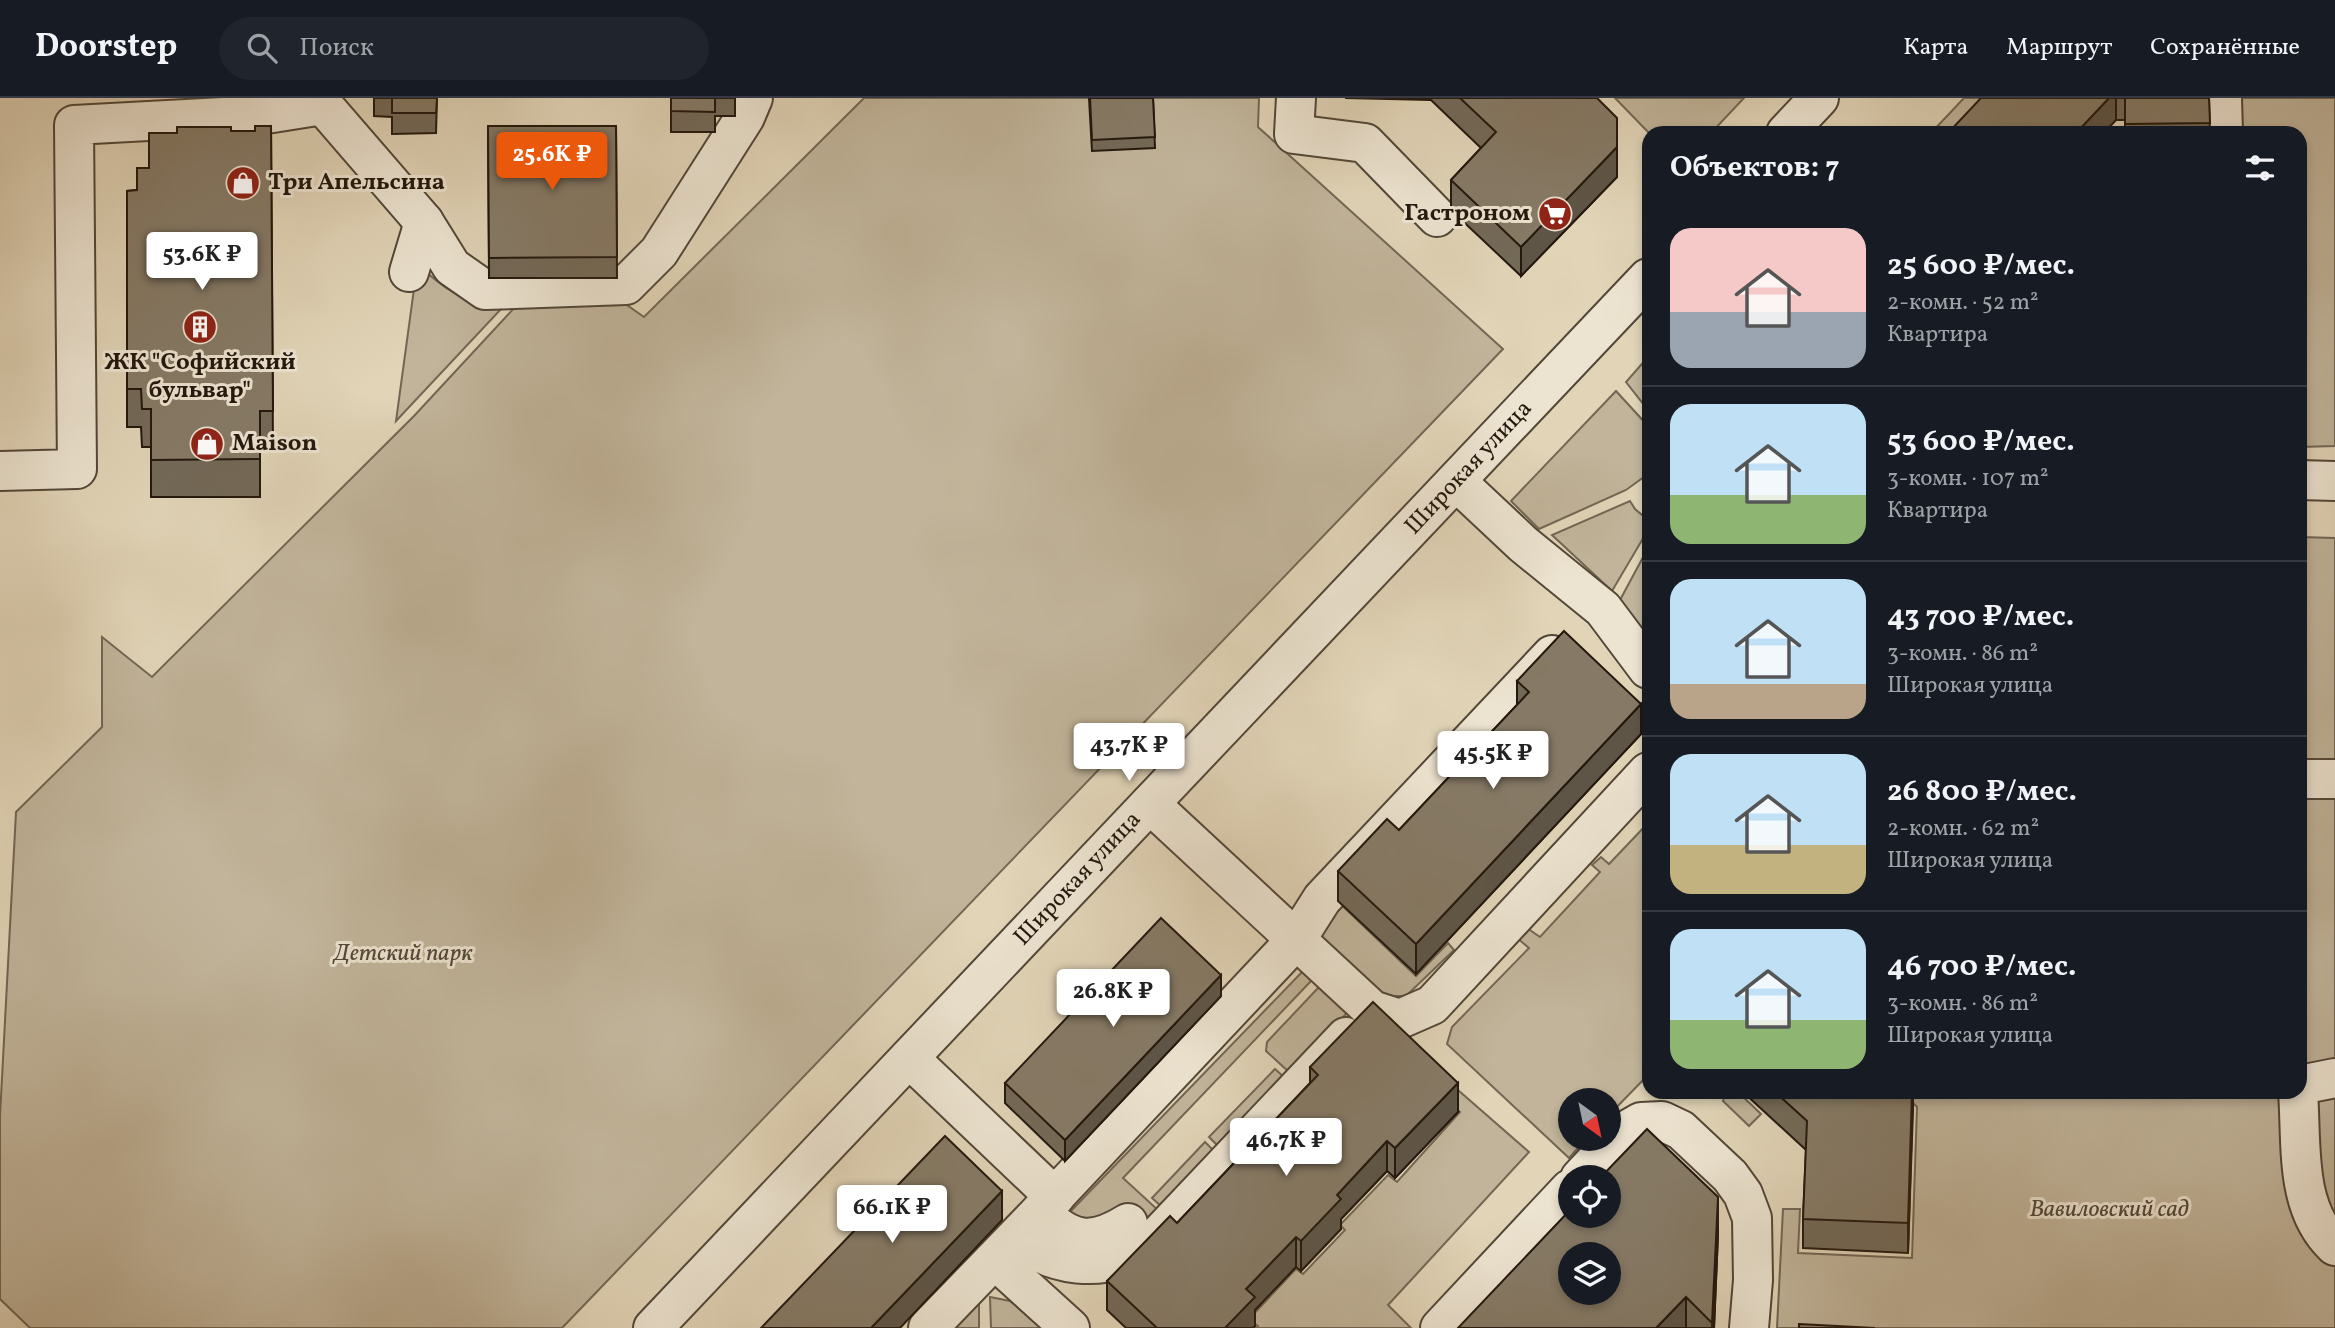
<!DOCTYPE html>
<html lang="ru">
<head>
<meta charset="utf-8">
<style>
  :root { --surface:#171b24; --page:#20242c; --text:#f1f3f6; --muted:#9ea1a6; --line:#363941; --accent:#ea580c }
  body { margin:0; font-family:Vollkorn,serif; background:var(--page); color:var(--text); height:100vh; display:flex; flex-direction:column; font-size:26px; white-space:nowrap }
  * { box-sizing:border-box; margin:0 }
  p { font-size:23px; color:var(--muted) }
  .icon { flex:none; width:38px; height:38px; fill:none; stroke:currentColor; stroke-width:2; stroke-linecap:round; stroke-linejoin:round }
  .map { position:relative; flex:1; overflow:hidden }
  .sheet { position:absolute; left:1642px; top:28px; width:665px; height:973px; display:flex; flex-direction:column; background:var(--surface); border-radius:21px; box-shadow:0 4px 10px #0003 }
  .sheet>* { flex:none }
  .needle { width:46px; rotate:147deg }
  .controls { position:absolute; left:1558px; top:990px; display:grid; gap:14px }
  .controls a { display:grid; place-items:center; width:63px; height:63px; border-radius:50%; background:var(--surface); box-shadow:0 4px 10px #0003; font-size:35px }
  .price { position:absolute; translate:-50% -60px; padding:0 16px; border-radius:7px; background:#fff; color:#222; font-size:23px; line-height:46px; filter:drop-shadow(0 2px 4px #0008) }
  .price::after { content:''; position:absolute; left:50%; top:42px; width:21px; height:16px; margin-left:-10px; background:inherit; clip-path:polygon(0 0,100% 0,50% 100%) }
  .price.on { background:var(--accent); color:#fff }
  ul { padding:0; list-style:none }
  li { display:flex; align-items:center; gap:21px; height:175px; padding:0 28px }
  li+li { border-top:2px solid var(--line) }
  li span { display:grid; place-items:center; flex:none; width:196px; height:140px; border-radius:21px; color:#555 }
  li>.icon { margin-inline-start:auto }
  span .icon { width:84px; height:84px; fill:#fffc; stroke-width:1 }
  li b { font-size:30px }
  h2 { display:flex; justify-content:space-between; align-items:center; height:84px; padding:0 28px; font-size:30px }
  header { display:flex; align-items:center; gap:42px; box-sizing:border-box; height:98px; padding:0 35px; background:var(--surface); border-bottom:2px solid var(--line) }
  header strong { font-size:33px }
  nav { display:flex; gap:38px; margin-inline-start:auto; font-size:24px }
  .search { width:490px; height:63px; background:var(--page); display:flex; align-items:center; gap:18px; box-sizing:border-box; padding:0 24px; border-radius:38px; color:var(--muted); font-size:26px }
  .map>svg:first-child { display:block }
  .green { fill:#c1b49a; stroke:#726654; stroke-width:2 }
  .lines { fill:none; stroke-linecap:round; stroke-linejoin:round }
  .minor-casing { stroke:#534738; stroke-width:42 }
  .minor { stroke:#ece3d0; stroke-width:38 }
  .wall { fill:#736958; stroke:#24180e; stroke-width:2 }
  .shaded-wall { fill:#5e5547; stroke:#24180e; stroke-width:2 }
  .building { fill:#867a66; stroke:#24180e; stroke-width:2; fill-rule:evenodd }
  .labels { text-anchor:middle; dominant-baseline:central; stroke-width:6; stroke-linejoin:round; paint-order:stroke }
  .poi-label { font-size:24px; font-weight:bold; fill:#24180e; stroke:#ece3d0; text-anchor:start }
  .street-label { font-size:24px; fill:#24180e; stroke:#ece3d0 }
  .park-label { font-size:24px; font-style:italic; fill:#534738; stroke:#ece3d0 }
</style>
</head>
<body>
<header>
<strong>Doorstep</strong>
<div class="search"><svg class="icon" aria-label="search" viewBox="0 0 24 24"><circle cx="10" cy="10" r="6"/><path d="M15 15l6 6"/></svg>Поиск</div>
<nav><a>Карта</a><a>Маршрут</a><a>Сохранённые</a></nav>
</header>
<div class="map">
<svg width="2335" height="1230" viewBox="0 0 2335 1230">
  <rect width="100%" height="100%" fill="#e1d4b7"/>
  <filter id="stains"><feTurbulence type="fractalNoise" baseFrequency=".00286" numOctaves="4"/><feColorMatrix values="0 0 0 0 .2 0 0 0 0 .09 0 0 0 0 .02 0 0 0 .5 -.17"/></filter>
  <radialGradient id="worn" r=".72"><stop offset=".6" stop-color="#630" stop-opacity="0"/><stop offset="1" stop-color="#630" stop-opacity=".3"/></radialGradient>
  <g class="green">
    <polygon points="864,0 1259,0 1258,29 1503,251 562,1230 30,1230 0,1201 0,1018 16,714 102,629 102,539 152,579 414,318 516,208 624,205 644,219"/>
    <polygon points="1615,0 1744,0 1711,35 1649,35"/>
    <polygon points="1964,0 2000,0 1967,35 1931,35"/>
    <polygon points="2237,0 2335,0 2335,348 2300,349 2300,35 2236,35"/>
    <path d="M426,174C455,199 466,203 503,209L396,323L416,176Z"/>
    <polygon points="1648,259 1648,312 1626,284"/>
    <polygon points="1616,293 1648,328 1648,376 1626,392 1539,431 1511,403"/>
    <polygon points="1630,403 1635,411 1648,422 1648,432 1612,493 1552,437"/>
    <polygon points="2300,439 2335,440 2335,1230 1777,1230 1783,1111 1800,1111 1798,1155 1912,1160 1917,1009 1902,994 2300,994"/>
    <polygon points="1648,450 1648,545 1620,502"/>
    <polygon points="1648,725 1648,977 1608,1018 1608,1003 1570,1003 1570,1041 1586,1041 1569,1060 1447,946 1452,929 1529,850 1517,840 1527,830 1540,839 1600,774 1592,767 1601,759 1609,766"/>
    <polygon points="1333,799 1416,878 1448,845 1454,852 1406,898 1385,898 1322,845 1318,831"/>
    <polygon points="1303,873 1312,882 1123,1080 1159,1113 1142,1132 1067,1117"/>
    <polygon points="1319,889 1347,915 1290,975 1266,953 1267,944"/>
    <polygon points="1388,931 1529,1054 1388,1207 1411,1230 1256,1230 1258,1228 1249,1221 1296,1171 1303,1176 1345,1132 1340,1127 1388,1077 1397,1084 1460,1014 1431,986"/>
    <polygon points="1275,971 1285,980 1219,1049 1209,1039"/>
    <polygon points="1726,994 1738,994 1761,1016 1749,1028 1723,1003"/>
    <polygon points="1205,1044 1214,1053 1162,1109 1152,1100"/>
    <polygon points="990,1199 1010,1203 1044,1230 991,1230"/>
    <polygon points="979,1200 979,1230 951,1230"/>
  </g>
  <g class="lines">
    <g class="minor-casing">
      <g id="minor">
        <polyline points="323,0 323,7 424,124 452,169 485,192 626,187 659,154 745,19 753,0"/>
        <polyline points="1296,0 1294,36 1365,45 1437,119"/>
        <polyline points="2222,0 2223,35"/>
        <polyline points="1786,35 1819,0"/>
        <polyline points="409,174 424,124"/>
        <polyline points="0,373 77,371 74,27 260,17 323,7"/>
        <polyline points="2300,382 2335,383"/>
        <polyline points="1457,384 1523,446 1603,511 1648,571"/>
        <polyline points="2300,681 2335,681"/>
        <polyline points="1150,706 1372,912 1400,921 1432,907 1648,674"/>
        <polyline points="909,960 1055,1099"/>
        <polyline points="2300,987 2335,980"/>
        <path d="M2298,994C2302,1046 2294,1110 2335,1148"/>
        <polyline points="1580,1080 1622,1035 1641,1024 1662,1023 1681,1032 1730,1078 1743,1096 1752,1120 1753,1182 1749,1230"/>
        <path d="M1040,1114C1071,1144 1091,1148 1128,1125"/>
        <path d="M1019,1137C1024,1142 1029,1148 1035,1152C1060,1167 1094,1170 1122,1161C1132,1157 1142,1150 1151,1145L1346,939"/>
        <polyline points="995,1162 1070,1230"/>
        <polyline points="653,1230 1648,180"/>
        <polyline points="928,1230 1040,1114 1296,842 1322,801 1552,557"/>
        <polyline points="1440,1230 1570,1091"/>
      </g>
    </g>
    <use href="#minor" class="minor"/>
  </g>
  <g class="wall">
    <polygon points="374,0 437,0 436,35 392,36 392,19 374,18"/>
    <polygon points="671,0 735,0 735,18 715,18 715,34 671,34"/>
    <polygon points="1089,0 1153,0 1155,50 1092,53"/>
    <polygon points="1345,0 1597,0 1617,79 1521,178 1451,112 1451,82 1481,50 1431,2"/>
    <polygon points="1981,0 2209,0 2210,35 2125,35 2125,22 2116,22"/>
    <polygon points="271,28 273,351 260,351 260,399 151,399 151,349 142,349 141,329 127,329 127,93 137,92 149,70 177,35 255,33"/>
    <polygon points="488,28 616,28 617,180 489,180"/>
    <polygon points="1517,583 1641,636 1416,876 1338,803 1338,773 1399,732 1517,607"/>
    <polygon points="1221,898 1065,1063 1005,1005 1005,985"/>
    <polygon points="1310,969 1458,1014 1395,1080 1387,1073 1341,1121 1341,1131 1301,1173 1296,1169 1255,1212 1255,1228 1253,1230 1126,1230 1107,1212 1107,1183 1177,1125 1310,985"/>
    <polygon points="1743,994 1913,994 1908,1155 1803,1150 1803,1121 1806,1052"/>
    <polygon points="1718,1136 1714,1230 1458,1230"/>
  </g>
  <g class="shaded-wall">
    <polygon points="2109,0 2116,0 2116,22 2104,35 2076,35"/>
    <polygon points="1617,49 1617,79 1521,178 1521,149"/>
    <polygon points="1641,606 1641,636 1416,876 1416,846"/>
    <polygon points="1221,877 1221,898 1065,1063 1065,1042"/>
    <polygon points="1458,985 1458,1014 1395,1080 1395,1050"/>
    <polygon points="1913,994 1913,1012 1908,1155 1908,1125"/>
    <polygon points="1387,1043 1387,1073 1341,1121 1341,1131 1301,1173 1301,1143 1337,1097"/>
    <polygon points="1002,1093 1002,1122 900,1230 871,1230"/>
    <polygon points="1718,1099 1718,1136 1714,1230 1712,1230"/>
    <polygon points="1296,1139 1296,1169 1255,1212 1255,1228 1253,1230 1225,1230 1246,1191"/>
    <polygon points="1686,1199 1686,1230 1657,1230 1657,1229"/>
  </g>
  <g class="building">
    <polygon points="392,0 437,0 436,15 392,15"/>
    <polygon points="671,0 715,0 715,14 671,13"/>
    <polygon points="1090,0 1153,0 1155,39 1092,42"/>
    <polygon points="1460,0 1597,0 1617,20 1617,49 1521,149 1451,82 1496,34"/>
    <polygon points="1981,0 2109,0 2076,35 1948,35"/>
    <polygon points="2125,0 2209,0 2210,25 2125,26"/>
    <polygon points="255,28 271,28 273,313 260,313 260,361 151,362 151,311 142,311 141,291 127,291 127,93 137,92 137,70 149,70 149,35 177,35 177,29 231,29 231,33 255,33"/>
    <polygon points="488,28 616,28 617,159 489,160"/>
    <polygon points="1564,533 1641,606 1416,846 1338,773 1387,721 1399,732 1529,594 1517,583"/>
    <polygon points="1161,820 1221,877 1065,1042 1005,985"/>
    <polygon points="1373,904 1458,985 1395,1050 1387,1043 1337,1097 1341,1101 1301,1143 1296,1139 1246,1191 1255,1199 1225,1230 1157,1230 1107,1183 1170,1118 1177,1125 1318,977 1310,969"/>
    <polygon points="1775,994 1912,994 1908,1125 1803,1121 1807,1023"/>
    <path d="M1647,1031L1718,1099L1712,1225L1686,1199L1657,1229L1659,1230H1458L1570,1112V1118H1608V1080H1600ZM1570,1157H1608V1195H1570Z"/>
    <polygon points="945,1038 1002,1093 871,1230 761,1230"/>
    <polygon points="1799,1226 1875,1230 1799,1230"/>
  </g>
  <defs>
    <g id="shop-disc" transform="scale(1.75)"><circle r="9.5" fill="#8f2418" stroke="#ece3d0"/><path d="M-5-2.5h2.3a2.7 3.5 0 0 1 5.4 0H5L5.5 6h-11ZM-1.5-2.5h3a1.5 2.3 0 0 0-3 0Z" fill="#fff"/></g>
    <g id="supermarket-disc" transform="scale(1.75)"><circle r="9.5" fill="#8f2418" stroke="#ece3d0"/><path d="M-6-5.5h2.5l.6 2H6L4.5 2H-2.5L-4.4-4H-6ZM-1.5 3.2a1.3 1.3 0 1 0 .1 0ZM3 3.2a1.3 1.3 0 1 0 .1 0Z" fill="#fff"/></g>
    <g id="building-disc" transform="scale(1.75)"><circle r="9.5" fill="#8f2418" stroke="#ece3d0"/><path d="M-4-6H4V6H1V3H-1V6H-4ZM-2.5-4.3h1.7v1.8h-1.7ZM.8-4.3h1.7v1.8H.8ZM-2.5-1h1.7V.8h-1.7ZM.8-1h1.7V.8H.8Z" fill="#fff"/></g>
  </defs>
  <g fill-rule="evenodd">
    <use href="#shop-disc" x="243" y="85"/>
    <use href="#supermarket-disc" x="1555" y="116"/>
    <use href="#building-disc" x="200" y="229"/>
    <use href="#shop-disc" x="207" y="346"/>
  </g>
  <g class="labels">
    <g class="poi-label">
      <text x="268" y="85">Три Апельсина</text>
      <text x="1530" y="116" text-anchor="end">Гастроном</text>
      <text x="200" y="265" text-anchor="middle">ЖК "Софийский<tspan x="200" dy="28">бульвар"</tspan></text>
      <text x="232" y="346">Maison</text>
    </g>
    <g class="street-label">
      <text transform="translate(1469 370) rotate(-47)">Широкая улица</text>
      <text transform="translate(1078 781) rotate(-47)">Широкая улица</text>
    </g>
    <g class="park-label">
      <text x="403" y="856">Детский парк</text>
      <text x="2109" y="1112">Вавиловский сад</text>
    </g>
  </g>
  <rect width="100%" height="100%" filter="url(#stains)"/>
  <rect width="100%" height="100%" fill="url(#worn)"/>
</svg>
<div class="controls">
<a><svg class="needle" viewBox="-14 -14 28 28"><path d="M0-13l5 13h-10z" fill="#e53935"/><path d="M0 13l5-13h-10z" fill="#9ea1a6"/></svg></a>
<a><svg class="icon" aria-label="locate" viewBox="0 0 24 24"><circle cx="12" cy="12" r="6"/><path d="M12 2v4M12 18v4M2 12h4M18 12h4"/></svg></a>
<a><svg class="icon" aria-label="layers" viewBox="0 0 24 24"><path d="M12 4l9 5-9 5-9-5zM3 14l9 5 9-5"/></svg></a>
</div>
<b class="price on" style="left:552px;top:94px">25.6K ₽</b>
<b class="price" style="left:202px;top:194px">53.6K ₽</b>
<b class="price" style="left:1129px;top:685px">43.7K ₽</b>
<b class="price" style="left:1493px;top:693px">45.5K ₽</b>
<b class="price" style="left:1113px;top:931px">26.8K ₽</b>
<b class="price" style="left:1286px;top:1080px">46.7K ₽</b>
<b class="price" style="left:892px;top:1147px">66.1K ₽</b>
<section class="sheet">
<h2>Объектов: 7<svg class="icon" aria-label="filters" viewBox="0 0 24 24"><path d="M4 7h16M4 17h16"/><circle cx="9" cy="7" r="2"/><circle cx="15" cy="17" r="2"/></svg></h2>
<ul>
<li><span style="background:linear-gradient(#f6c9c9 60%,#9aa5b1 0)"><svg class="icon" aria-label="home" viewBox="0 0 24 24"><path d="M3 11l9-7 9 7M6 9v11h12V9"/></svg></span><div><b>25 600 ₽/мес.</b><p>2-комн. · 52 m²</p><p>Квартира</p></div></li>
<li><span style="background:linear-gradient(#bfe0f5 65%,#8fb573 0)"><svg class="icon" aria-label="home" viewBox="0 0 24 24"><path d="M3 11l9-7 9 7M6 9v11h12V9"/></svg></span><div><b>53 600 ₽/мес.</b><p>3-комн. · 107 m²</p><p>Квартира</p></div></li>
<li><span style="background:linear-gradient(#bfe0f5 75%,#b9a48a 0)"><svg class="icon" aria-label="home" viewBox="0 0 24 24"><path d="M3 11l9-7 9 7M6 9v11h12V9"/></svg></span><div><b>43 700 ₽/мес.</b><p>3-комн. · 86 m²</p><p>Широкая улица</p></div></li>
<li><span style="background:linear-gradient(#bfe0f5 65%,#c2b280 0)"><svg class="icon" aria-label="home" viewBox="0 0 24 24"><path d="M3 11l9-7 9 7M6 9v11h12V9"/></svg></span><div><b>26 800 ₽/мес.</b><p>2-комн. · 62 m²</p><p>Широкая улица</p></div></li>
<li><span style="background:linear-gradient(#bfe0f5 65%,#8fb573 0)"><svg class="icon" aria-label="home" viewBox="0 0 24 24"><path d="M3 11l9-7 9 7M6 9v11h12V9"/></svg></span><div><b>46 700 ₽/мес.</b><p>3-комн. · 86 m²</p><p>Широкая улица</p></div></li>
</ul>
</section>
</div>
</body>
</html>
